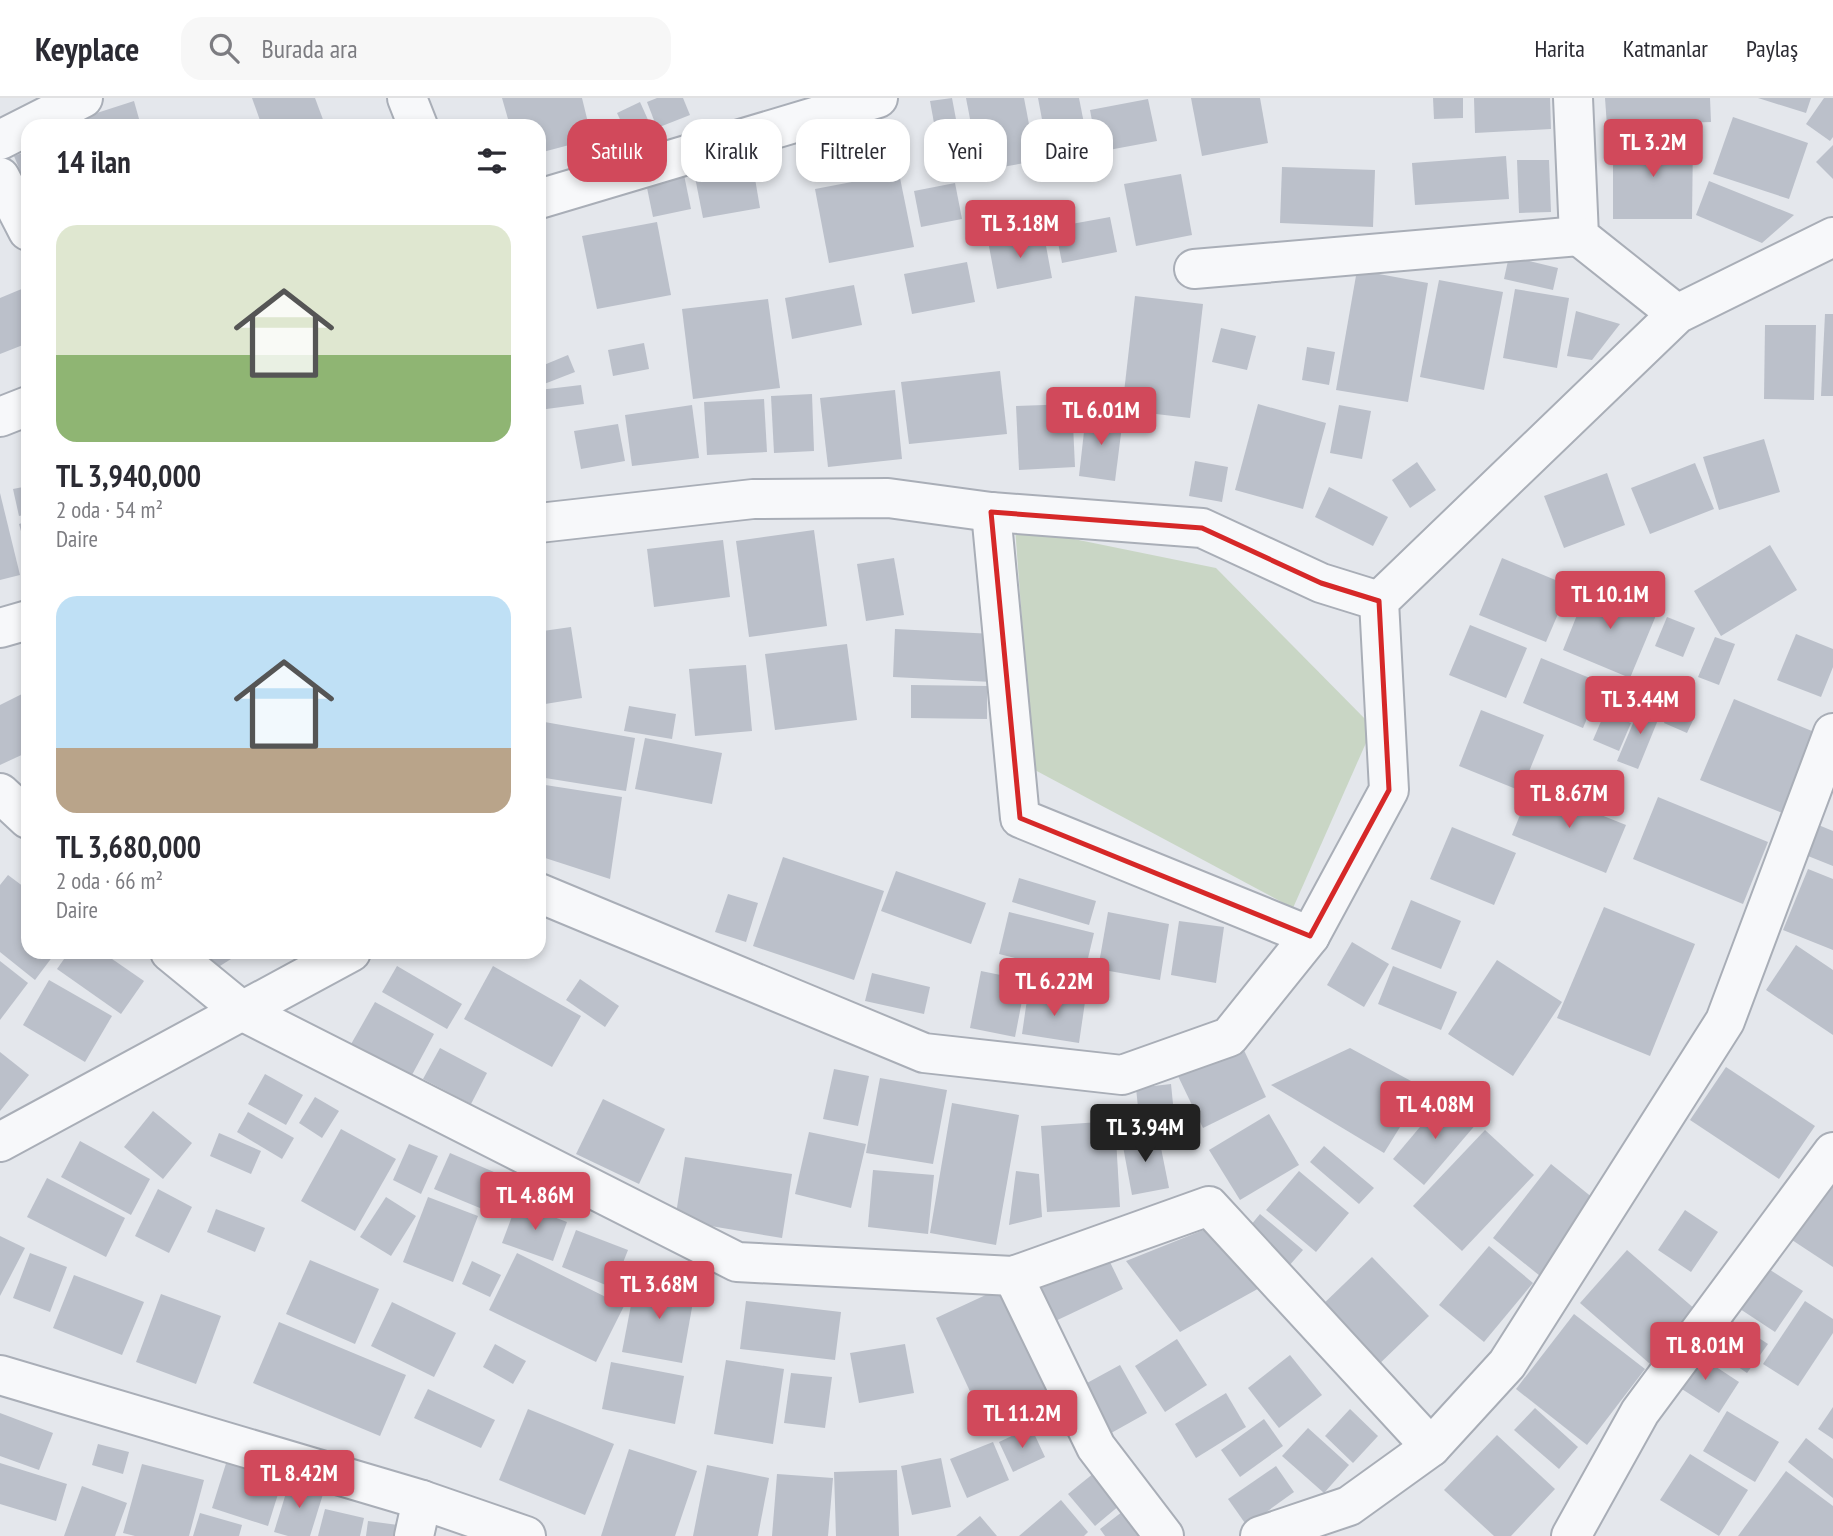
<!DOCTYPE html>
<html lang="tr">
<head>
<meta charset="utf-8">
<style>
  :root { --surface:#fff; --page:#f7f7f7; --text:#2b2b33; --muted:#7c7c81; --line:#e1e1e2; --accent:#d1495b }
  body { margin:0; font-family:"PT Sans Narrow",sans-serif; background:var(--page); color:var(--text); height:100vh; display:flex; flex-direction:column; font-size:26px; white-space:nowrap }
  * { box-sizing:border-box; margin:0 }
  p { font-size:23px; color:var(--muted) }
  .icon { flex:none; width:38px; height:38px; fill:none; stroke:currentColor; stroke-width:2; stroke-linecap:round; stroke-linejoin:round }
  .map { position:relative; flex:1; overflow:hidden }
  .sheet { position:absolute; left:21px; top:21px; width:525px; height:840px; display:flex; flex-direction:column; background:var(--surface); border-radius:21px; box-shadow:0 4px 10px #0003 }
  .sheet>* { flex:none }
  .banner { position:absolute; left:567px; top:21px; width:665px; height:63px; display:flex; gap:14px }
  .price { position:absolute; translate:-50% -60px; padding:0 16px; border-radius:7px; background:var(--accent); color:#fff; font-size:23px; line-height:46px; filter:drop-shadow(0 2px 4px #0008) }
  .price::after { content:''; position:absolute; left:50%; top:42px; width:21px; height:16px; margin-left:-10px; background:inherit; clip-path:polygon(0 0,100% 0,50% 100%) }
  .price.on { background:#222; color:#fff }
  ul { padding:0; list-style:none }
  li { display:grid; align-content:center; gap:14px; height:371px; padding:0 35px }
  li span { display:grid; place-items:center; height:217px; border-radius:21px; color:#555 }
  li>.icon { margin-inline-start:auto }
  span .icon { width:126px; height:126px; fill:#fffc; stroke-width:1 }
  li b { font-size:30px }
  h2 { display:flex; justify-content:space-between; align-items:center; height:84px; padding:0 35px; font-size:30px }
  .pill { padding:0 24px; border-radius:21px; background:var(--surface); box-shadow:0 4px 10px #0003; font-size:24px; line-height:63px }
  .pill.on { background:var(--accent); color:#fff }
  header { display:flex; align-items:center; gap:42px; box-sizing:border-box; height:98px; padding:0 35px; background:var(--surface); border-bottom:2px solid var(--line) }
  header strong { font-size:33px }
  nav { display:flex; gap:38px; margin-inline-start:auto; font-size:24px }
  .search { width:490px; height:63px; background:var(--page); display:flex; align-items:center; gap:18px; box-sizing:border-box; padding:0 24px; border-radius:21px; color:var(--muted); font-size:26px }
  .map>svg:first-child { display:block }
  .green { fill:#c9d6c5 }
  .building { fill:#bbc0ca }
  .lines { fill:none; stroke-linecap:round; stroke-linejoin:round }
  .street-casing { stroke:#a9aeb7; stroke-width:42 }
  .street { stroke:#f7f8fa; stroke-width:38 }
  .marked { fill:none; stroke:#d62828; stroke-width:5; stroke-linejoin:round }
</style>
</head>
<body>
<header>
<strong>Keyplace</strong>
<div class="search"><svg class="icon" aria-label="search" viewBox="0 0 24 24"><circle cx="10" cy="10" r="6"/><path d="M15 15l6 6"/></svg>Burada ara</div>
<nav><a>Harita</a><a>Katmanlar</a><a>Paylaş</a></nav>
</header>
<div class="map">
<svg width="1833" height="1438" viewBox="0 0 1833 1438">
  <rect width="100%" height="100%" fill="#e4e7ec"/>
  <polygon class="green" points="1015,429 1216,470 1373,629 1293,810 1033,671"/>
  <g class="building">
    <polygon points="252,0 315,0 325,27 262,28"/>
    <polygon points="502,0 582,0 592,41 539,55 539,28 510,28"/>
    <polygon points="657,0 683,0 690,17 657,30 647,4"/>
    <polygon points="952,0 960,43 938,47 930,3"/>
    <polygon points="966,0 1024,0 1036,63 980,73"/>
    <polygon points="1038,0 1079,0 1089,51 1049,59"/>
    <polygon points="1191,0 1260,0 1268,45 1202,58"/>
    <polygon points="1433,0 1463,0 1463,20 1434,21"/>
    <polygon points="1474,0 1550,0 1551,31 1475,35"/>
    <polygon points="1605,0 1710,0 1711,24 1607,28"/>
    <polygon points="1758,0 1811,0 1806,15"/>
    <polygon points="1824,0 1833,0 1833,39 1830,43 1806,26"/>
    <polygon points="1148,1 1157,43 1098,54 1090,12"/>
    <polygon points="134,3 141,28 73,28 72,23"/>
    <polygon points="640,4 649,24 626,34 617,15"/>
    <polygon points="1733,19 1808,45 1789,101 1713,76"/>
    <polygon points="1613,41 1693,41 1692,121 1613,121"/>
    <polygon points="1833,47 1833,81 1816,64"/>
    <polygon points="892,48 896,65 863,72 860,54"/>
    <polygon points="28,53 28,92 14,58"/>
    <polygon points="1506,58 1509,101 1415,107 1412,65"/>
    <polygon points="1517,62 1549,62 1551,114 1519,115"/>
    <polygon points="752,63 760,110 703,120 694,74"/>
    <polygon points="1282,69 1375,72 1373,129 1280,125"/>
    <polygon points="683,72 691,111 653,119 645,80"/>
    <polygon points="899,75 914,149 829,165 815,91"/>
    <polygon points="1181,76 1192,137 1136,148 1124,86"/>
    <polygon points="1709,83 1794,117 1762,145 1696,117"/>
    <polygon points="955,85 962,121 921,129 914,93"/>
    <polygon points="1110,119 1117,154 1062,165 1055,129"/>
    <polygon points="657,124 671,197 597,211 582,138"/>
    <polygon points="1043,132 1052,180 997,191 988,143"/>
    <polygon points="1509,158 1558,170 1553,192 1504,181"/>
    <polygon points="967,164 975,204 912,216 904,176"/>
    <polygon points="1357,172 1428,185 1408,304 1336,292"/>
    <polygon points="1439,182 1503,194 1484,292 1420,279"/>
    <polygon points="854,187 862,227 792,241 785,200"/>
    <polygon points="24,190 28,201 28,245 0,256 0,200"/>
    <polygon points="1515,191 1569,200 1557,270 1503,260"/>
    <polygon points="1135,198 1203,206 1190,320 1122,312"/>
    <polygon points="768,201 780,290 693,301 682,211"/>
    <polygon points="1576,213 1620,226 1592,262 1567,258"/>
    <polygon points="1825,216 1833,216 1833,298 1821,298"/>
    <polygon points="1765,227 1816,227 1814,302 1764,301"/>
    <polygon points="1221,230 1256,238 1247,272 1212,264"/>
    <polygon points="644,245 649,271 613,278 608,252"/>
    <polygon points="1307,249 1335,254 1329,287 1302,282"/>
    <polygon points="568,257 575,274 539,288 539,269"/>
    <polygon points="1000,273 1007,336 909,346 901,284"/>
    <polygon points="581,287 584,306 539,312 539,292"/>
    <polygon points="895,292 902,361 828,369 820,300"/>
    <polygon points="812,296 814,353 774,355 771,298"/>
    <polygon points="764,301 767,354 707,357 704,304"/>
    <polygon points="1072,306 1075,369 1019,372 1016,308"/>
    <polygon points="1258,306 1326,325 1303,411 1235,392"/>
    <polygon points="692,307 699,360 632,368 625,317"/>
    <polygon points="1339,307 1371,313 1362,361 1330,355"/>
    <polygon points="1086,316 1123,320 1115,383 1079,378"/>
    <polygon points="618,326 625,363 581,371 574,333"/>
    <polygon points="1764,341 1780,394 1719,412 1703,359"/>
    <polygon points="1195,363 1228,369 1222,404 1189,398"/>
    <polygon points="1417,364 1436,392 1410,410 1392,382"/>
    <polygon points="1695,365 1714,411 1650,436 1631,390"/>
    <polygon points="1607,375 1625,427 1564,450 1544,398"/>
    <polygon points="28,388 28,416 19,418 13,391"/>
    <polygon points="1329,389 1388,419 1373,448 1315,419"/>
    <polygon points="0,395 20,477 0,482"/>
    <polygon points="28,423 28,455 27,455 19,426"/>
    <polygon points="814,432 827,528 749,539 736,443"/>
    <polygon points="723,442 730,499 654,509 647,451"/>
    <polygon points="1770,447 1797,492 1721,538 1694,493"/>
    <polygon points="894,460 904,517 866,523 857,466"/>
    <polygon points="1502,460 1570,488 1546,544 1479,517"/>
    <polygon points="1589,487 1657,515 1630,580 1563,552"/>
    <polygon points="1667,519 1695,530 1683,559 1655,548"/>
    <polygon points="539,520 543,533 571,529 582,600 539,607"/>
    <polygon points="1470,527 1527,550 1506,600 1449,577"/>
    <polygon points="895,531 994,536 992,584 893,579"/>
    <polygon points="1796,536 1833,551 1833,569 1821,599 1777,582"/>
    <polygon points="1715,539 1735,546 1719,587 1698,579"/>
    <polygon points="847,546 857,622 775,632 765,556"/>
    <polygon points="1541,560 1602,585 1583,630 1523,605"/>
    <polygon points="746,567 752,633 695,638 689,571"/>
    <polygon points="911,587 987,588 987,621 911,620"/>
    <polygon points="28,593 28,654 0,667 0,607"/>
    <polygon points="1734,601 1824,638 1790,718 1700,682"/>
    <polygon points="1642,604 1662,612 1638,671 1617,663"/>
    <polygon points="629,608 676,616 672,641 624,633"/>
    <polygon points="1670,610 1694,620 1687,635 1664,625"/>
    <polygon points="1481,612 1544,637 1521,693 1459,668"/>
    <polygon points="1605,614 1631,625 1619,653 1593,642"/>
    <polygon points="539,623 635,640 626,693 539,679"/>
    <polygon points="645,640 722,655 712,706 635,691"/>
    <polygon points="539,686 622,699 610,781 539,758"/>
    <polygon points="1531,689 1626,727 1606,775 1512,737"/>
    <polygon points="1658,699 1768,744 1743,806 1633,761"/>
    <polygon points="1816,726 1833,733 1833,768 1803,756"/>
    <polygon points="1452,729 1516,755 1494,807 1430,781"/>
    <polygon points="783,759 884,793 854,882 753,848"/>
    <polygon points="1808,771 1833,781 1833,852 1783,832"/>
    <polygon points="896,773 986,805 971,846 881,813"/>
    <polygon points="8,777 28,792 28,854 56,854 35,882 0,854 0,787"/>
    <polygon points="1019,780 1096,803 1089,827 1012,804"/>
    <polygon points="728,796 758,805 746,844 715,834"/>
    <polygon points="1411,802 1461,823 1441,871 1391,851"/>
    <polygon points="1604,809 1695,846 1650,958 1557,920"/>
    <polygon points="1009,814 1094,835 1084,877 999,856"/>
    <polygon points="1108,814 1169,826 1160,882 1098,871"/>
    <polygon points="1179,823 1224,829 1216,885 1171,877"/>
    <polygon points="1352,844 1389,866 1364,909 1327,887"/>
    <polygon points="1796,847 1833,872 1833,937 1766,892"/>
    <polygon points="69,854 102,854 144,883 121,916 57,871"/>
    <polygon points="195,854 242,854 209,875"/>
    <polygon points="1497,862 1562,904 1513,978 1448,936"/>
    <polygon points="0,863 28,885 0,922"/>
    <polygon points="397,868 462,906 447,931 382,894"/>
    <polygon points="493,868 581,918 552,969 464,921"/>
    <polygon points="1393,868 1457,894 1441,932 1378,906"/>
    <polygon points="981,873 1026,882 1015,939 970,930"/>
    <polygon points="872,875 930,889 924,916 865,903"/>
    <polygon points="580,881 619,908 605,929 566,902"/>
    <polygon points="49,882 112,918 85,964 23,927"/>
    <polygon points="1028,895 1085,904 1079,945 1022,936"/>
    <polygon points="375,904 434,936 406,988 346,955"/>
    <polygon points="1242,948 1266,999 1203,1030 1178,978"/>
    <polygon points="440,950 487,975 471,1006 423,981"/>
    <polygon points="1350,950 1424,990 1384,1055 1271,987"/>
    <polygon points="0,954 29,977 0,1013"/>
    <polygon points="1726,969 1815,1028 1779,1081 1690,1022"/>
    <polygon points="834,971 869,978 858,1028 823,1021"/>
    <polygon points="265,976 303,997 286,1027 248,1006"/>
    <polygon points="880,980 947,992 933,1066 866,1055"/>
    <polygon points="1171,986 1174,1016 1139,1019 1136,990"/>
    <polygon points="1446,998 1477,1025 1424,1087 1393,1061"/>
    <polygon points="315,999 339,1013 322,1040 299,1025"/>
    <polygon points="603,1001 665,1031 639,1086 576,1056"/>
    <polygon points="952,1005 1019,1017 996,1147 930,1135"/>
    <polygon points="153,1013 192,1045 163,1081 124,1049"/>
    <polygon points="248,1014 294,1040 282,1061 237,1034"/>
    <polygon points="1269,1016 1299,1067 1240,1102 1209,1052"/>
    <polygon points="1115,1023 1120,1109 1047,1114 1041,1028"/>
    <polygon points="341,1031 396,1061 355,1133 301,1103"/>
    <polygon points="1485,1032 1534,1077 1462,1153 1413,1108"/>
    <polygon points="809,1034 866,1046 851,1110 795,1096"/>
    <polygon points="219,1035 261,1053 251,1076 210,1058"/>
    <polygon points="1158,1035 1169,1090 1132,1097 1122,1043"/>
    <polygon points="80,1043 150,1081 131,1117 61,1079"/>
    <polygon points="409,1046 438,1058 421,1096 393,1082"/>
    <polygon points="1324,1048 1374,1090 1359,1106 1310,1064"/>
    <polygon points="450,1055 519,1085 504,1120 434,1091"/>
    <polygon points="685,1059 792,1076 782,1140 675,1122"/>
    <polygon points="1551,1066 1604,1109 1545,1182 1493,1140"/>
    <polygon points="873,1072 934,1077 928,1136 868,1129"/>
    <polygon points="1016,1073 1039,1076 1042,1119 1009,1127"/>
    <polygon points="1299,1073 1349,1115 1316,1154 1266,1112"/>
    <polygon points="47,1080 125,1120 106,1159 27,1119"/>
    <polygon points="1833,1082 1833,1169 1792,1142"/>
    <polygon points="158,1091 192,1109 169,1155 135,1138"/>
    <polygon points="386,1099 416,1118 391,1158 360,1139"/>
    <polygon points="428,1099 478,1118 453,1184 403,1164"/>
    <polygon points="517,1105 567,1124 553,1163 502,1145"/>
    <polygon points="216,1111 265,1130 255,1154 207,1134"/>
    <polygon points="1685,1112 1718,1134 1691,1174 1658,1152"/>
    <polygon points="1260,1116 1303,1152 1288,1169 1246,1133"/>
    <polygon points="1211,1129 1263,1188 1180,1234 1126,1163"/>
    <polygon points="576,1132 628,1152 613,1190 562,1169"/>
    <polygon points="0,1138 25,1150 0,1198"/>
    <polygon points="1489,1148 1533,1185 1484,1244 1439,1207"/>
    <polygon points="1627,1152 1704,1219 1657,1272 1580,1205"/>
    <polygon points="30,1155 67,1169 50,1214 13,1200"/>
    <polygon points="517,1155 624,1208 596,1264 489,1212"/>
    <polygon points="1107,1158 1123,1191 1047,1227 1031,1195"/>
    <polygon points="1372,1159 1429,1218 1374,1271 1317,1212"/>
    <polygon points="310,1162 379,1191 355,1246 286,1216"/>
    <polygon points="472,1163 501,1177 490,1199 462,1186"/>
    <polygon points="1764,1168 1803,1193 1775,1234 1737,1209"/>
    <polygon points="74,1177 144,1204 122,1257 53,1230"/>
    <polygon points="636,1181 695,1193 682,1265 622,1254"/>
    <polygon points="1003,1189 1053,1297 986,1328 936,1220"/>
    <polygon points="161,1196 221,1218 196,1286 136,1264"/>
    <polygon points="746,1203 841,1214 835,1262 740,1251"/>
    <polygon points="1805,1203 1833,1221 1833,1235 1798,1288 1763,1266"/>
    <polygon points="392,1204 456,1235 434,1279 371,1248"/>
    <polygon points="1574,1216 1645,1271 1587,1347 1516,1291"/>
    <polygon points="1728,1220 1768,1246 1747,1275 1709,1249"/>
    <polygon points="279,1224 406,1277 380,1338 253,1285"/>
    <polygon points="1177,1241 1207,1287 1165,1314 1135,1268"/>
    <polygon points="495,1246 526,1263 513,1286 483,1269"/>
    <polygon points="905,1246 914,1295 859,1305 850,1255"/>
    <polygon points="1692,1253 1739,1284 1719,1315 1671,1284"/>
    <polygon points="1290,1257 1322,1297 1279,1330 1248,1290"/>
    <polygon points="726,1262 784,1271 773,1346 714,1336"/>
    <polygon points="611,1264 684,1278 675,1326 602,1311"/>
    <polygon points="1120,1267 1147,1315 1104,1339 1076,1291"/>
    <polygon points="791,1275 832,1279 825,1330 784,1325"/>
    <polygon points="428,1291 495,1322 481,1350 414,1320"/>
    <polygon points="1226,1295 1246,1329 1196,1360 1175,1326"/>
    <polygon points="1833,1309 1833,1341 1818,1331"/>
    <polygon points="1535,1310 1578,1349 1559,1371 1514,1332"/>
    <polygon points="528,1311 614,1346 585,1417 499,1382"/>
    <polygon points="1350,1311 1378,1338 1353,1365 1325,1338"/>
    <polygon points="1727,1313 1779,1344 1755,1384 1703,1353"/>
    <polygon points="0,1315 53,1335 39,1372 0,1358"/>
    <polygon points="1264,1321 1283,1348 1240,1379 1221,1352"/>
    <polygon points="1031,1329 1045,1359 1013,1374 999,1344"/>
    <polygon points="1308,1330 1349,1367 1324,1395 1282,1358"/>
    <polygon points="1497,1337 1555,1391 1511,1438 1494,1438 1444,1392"/>
    <polygon points="1806,1340 1833,1361 1833,1400 1788,1364"/>
    <polygon points="993,1344 1009,1382 967,1400 950,1361"/>
    <polygon points="98,1346 129,1354 123,1376 92,1367"/>
    <polygon points="629,1351 697,1373 675,1438 601,1438"/>
    <polygon points="1690,1356 1748,1392 1719,1438 1660,1402"/>
    <polygon points="228,1359 284,1377 268,1428 212,1410"/>
    <polygon points="941,1360 951,1409 912,1417 901,1368"/>
    <polygon points="0,1365 67,1386 56,1423 0,1406"/>
    <polygon points="142,1366 204,1382 189,1438 135,1438 123,1435"/>
    <polygon points="707,1367 769,1380 758,1438 693,1438"/>
    <polygon points="1276,1368 1294,1394 1247,1428 1228,1401"/>
    <polygon points="897,1372 899,1438 836,1438 834,1374"/>
    <polygon points="1786,1373 1833,1408 1833,1438 1738,1438"/>
    <polygon points="1094,1375 1120,1407 1095,1428 1068,1396"/>
    <polygon points="777,1376 833,1380 828,1438 772,1438"/>
    <polygon points="290,1382 324,1393 310,1438 288,1438 274,1434"/>
    <polygon points="82,1388 127,1405 115,1438 64,1438"/>
    <polygon points="1061,1402 1088,1434 1084,1438 1019,1438"/>
    <polygon points="1127,1410 1149,1438 1105,1438 1100,1431"/>
    <polygon points="325,1411 364,1420 360,1438 318,1438"/>
    <polygon points="200,1415 242,1427 239,1438 193,1438"/>
    <polygon points="980,1418 997,1438 956,1438"/>
    <polygon points="368,1423 398,1427 397,1438 366,1438"/>
  </g>
  <g class="lines">
    <g class="street-casing">
      <g id="street">
        <polyline points="407,0 418,28"/>
        <polyline points="1573,0 1579,138 1677,216"/>
        <polyline points="0,42 83,0"/>
        <polyline points="0,79 28,133"/>
        <polyline points="539,101 878,0"/>
        <polyline points="1194,171 1579,138"/>
        <polyline points="0,319 28,308"/>
        <polyline points="991,414 1020,720 1310,838"/>
        <polyline points="539,425 753,401 888,400 991,414 1202,430 1321,485 1379,503"/>
        <polyline points="0,530 28,522"/>
        <polyline points="0,695 28,721"/>
        <polyline points="539,795 924,955 1122,977 1229,939 1310,838 1389,692 1379,503 1677,216 1833,139"/>
        <polyline points="170,854 242,913 737,1164 1013,1178 1209,1108 1431,1349"/>
        <polyline points="0,1044 351,854"/>
        <polyline points="1013,1178 1096,1349 1164,1438"/>
        <polyline points="0,1277 422,1402"/>
        <polyline points="414,1438 422,1402 526,1438"/>
        <polyline points="1260,1438 1349,1408 1431,1349 1507,1266 1725,923 1833,635"/>
        <polyline points="1571,1438 1640,1314 1833,1054"/>
      </g>
    </g>
    <use href="#street" class="street"/>
  </g>
  <path class="marked" d="M991,414L1202,430L1321,485L1379,503L1389,692L1310,838L1020,720Z"/>
</svg>
<b class="price" style="left:1653px;top:81px">TL 3.2M</b>
<b class="price" style="left:1020px;top:162px">TL 3.18M</b>
<b class="price" style="left:1101px;top:349px">TL 6.01M</b>
<b class="price" style="left:1610px;top:533px">TL 10.1M</b>
<b class="price" style="left:1640px;top:638px">TL 3.44M</b>
<b class="price" style="left:1569px;top:732px">TL 8.67M</b>
<b class="price" style="left:1054px;top:920px">TL 6.22M</b>
<b class="price" style="left:1435px;top:1043px">TL 4.08M</b>
<b class="price on" style="left:1145px;top:1066px">TL 3.94M</b>
<b class="price" style="left:535px;top:1134px">TL 4.86M</b>
<b class="price" style="left:659px;top:1223px">TL 3.68M</b>
<b class="price" style="left:1705px;top:1284px">TL 8.01M</b>
<b class="price" style="left:1022px;top:1352px">TL 11.2M</b>
<b class="price" style="left:299px;top:1412px">TL 8.42M</b>
<div class="banner">
<a class="pill on">Satılık</a>
<a class="pill">Kiralık</a>
<a class="pill">Filtreler</a>
<a class="pill">Yeni</a>
<a class="pill">Daire</a>
</div>
<section class="sheet">
<h2>14 ilan<svg class="icon" aria-label="filters" viewBox="0 0 24 24"><path d="M4 7h16M4 17h16"/><circle cx="9" cy="7" r="2"/><circle cx="15" cy="17" r="2"/></svg></h2>
<ul>
<li><span style="background:linear-gradient(#dfe7d0 60%,#8fb573 0)"><svg class="icon" aria-label="home" viewBox="0 0 24 24"><path d="M3 11l9-7 9 7M6 9v11h12V9"/></svg></span><div><b>TL 3,940,000</b><p>2 oda · 54 m²</p><p>Daire</p></div></li>
<li><span style="background:linear-gradient(#bfe0f5 70%,#b9a48a 0)"><svg class="icon" aria-label="home" viewBox="0 0 24 24"><path d="M3 11l9-7 9 7M6 9v11h12V9"/></svg></span><div><b>TL 3,680,000</b><p>2 oda · 66 m²</p><p>Daire</p></div></li>
</ul>
</section>
</div>
</body>
</html>
